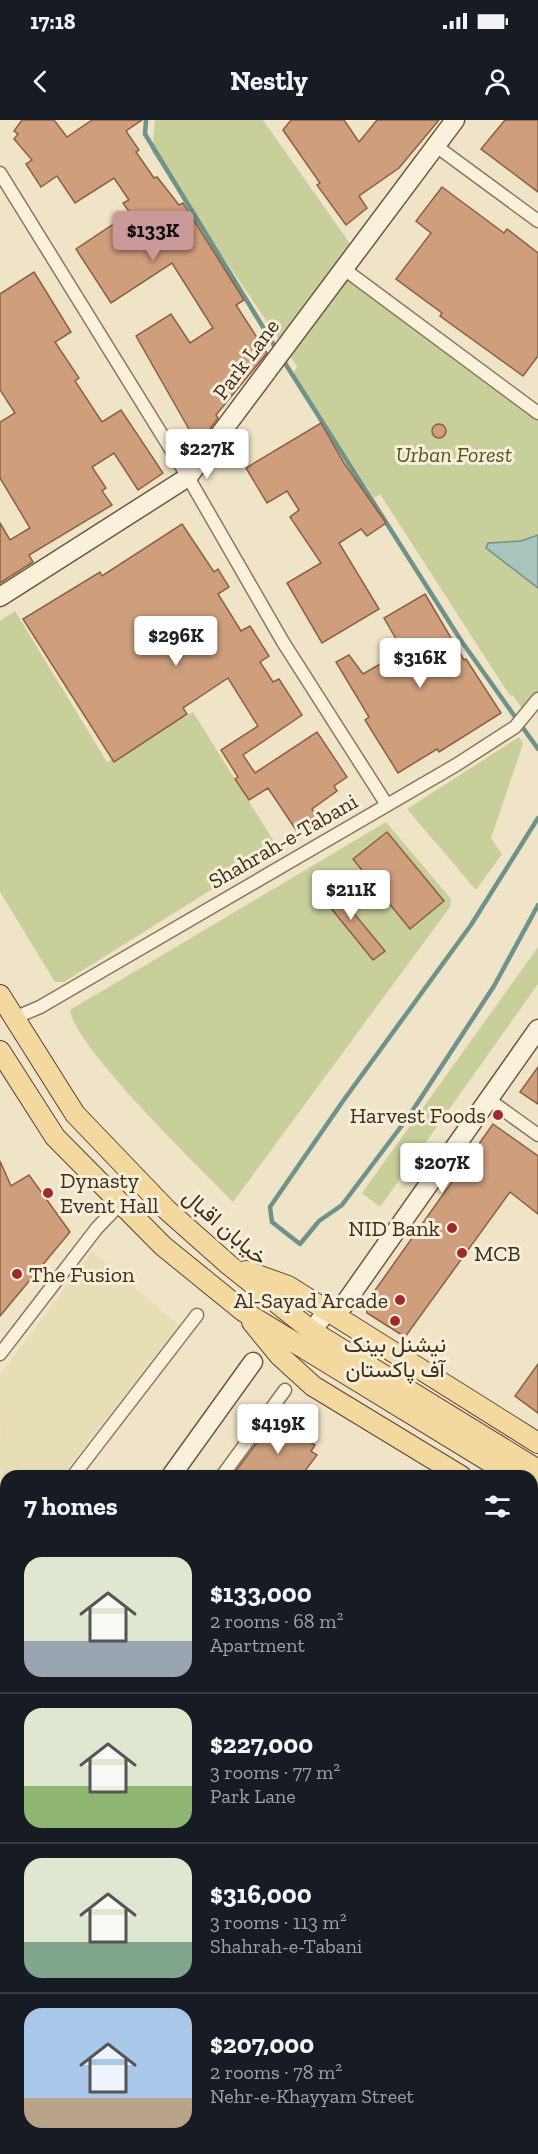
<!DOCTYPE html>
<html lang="en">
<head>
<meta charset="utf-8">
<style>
  :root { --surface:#171b24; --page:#242831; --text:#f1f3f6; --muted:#9ea1a6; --line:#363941; --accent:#cc999b }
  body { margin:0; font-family:"Zilla Slab",Vazirmatn,serif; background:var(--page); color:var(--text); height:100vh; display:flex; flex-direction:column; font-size:22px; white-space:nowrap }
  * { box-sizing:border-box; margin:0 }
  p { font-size:20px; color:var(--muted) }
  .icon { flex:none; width:33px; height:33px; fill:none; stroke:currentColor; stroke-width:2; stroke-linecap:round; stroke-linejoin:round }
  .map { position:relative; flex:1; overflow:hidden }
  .panel { position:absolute; left:0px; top:1350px; width:538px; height:684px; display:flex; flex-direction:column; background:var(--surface); border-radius:18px 18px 0 0; box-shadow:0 2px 4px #0004 }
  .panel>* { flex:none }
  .price { position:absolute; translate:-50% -51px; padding:0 14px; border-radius:6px; background:#fff; color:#222; font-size:20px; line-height:39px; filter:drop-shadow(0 2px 3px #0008) }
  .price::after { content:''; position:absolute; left:50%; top:36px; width:18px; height:14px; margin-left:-9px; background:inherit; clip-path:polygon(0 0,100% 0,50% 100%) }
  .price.on { background:var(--accent); color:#111 }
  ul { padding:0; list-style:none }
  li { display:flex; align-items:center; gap:18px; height:150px; padding:0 24px }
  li+li { border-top:2px solid var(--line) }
  li span { display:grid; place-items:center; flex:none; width:168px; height:120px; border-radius:18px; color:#555 }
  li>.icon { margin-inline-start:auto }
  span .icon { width:72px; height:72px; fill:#fffc; stroke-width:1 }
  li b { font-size:26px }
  h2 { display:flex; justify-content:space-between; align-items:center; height:72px; padding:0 24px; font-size:26px }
  .status { display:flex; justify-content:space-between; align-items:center; height:42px; padding:0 30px; background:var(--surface); direction:ltr }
  .status svg { height:16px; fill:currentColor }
  header { display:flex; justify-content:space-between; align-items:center; height:78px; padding:0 24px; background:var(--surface); font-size:27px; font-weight:700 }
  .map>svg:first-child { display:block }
  .farmland { fill:#e6deb5 }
  .green { fill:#c9cf9b }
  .water { fill:#a9c4bc; stroke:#6f938a; stroke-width:1.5 }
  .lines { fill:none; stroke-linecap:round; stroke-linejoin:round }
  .stream { stroke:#6f938a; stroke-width:4.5 }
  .building { fill:#cf9f7d; stroke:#8d5f41; stroke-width:1.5 }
  .street-casing { stroke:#8d765c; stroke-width:15 }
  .secondary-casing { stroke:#6f573f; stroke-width:21 }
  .primary-casing { stroke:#5b4430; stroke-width:22 }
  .street { stroke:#faf1dc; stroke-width:12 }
  .secondary { stroke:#faf1dc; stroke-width:18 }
  .primary { stroke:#f3d9a0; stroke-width:20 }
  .poi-dot { fill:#9e2a2b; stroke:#f7eed8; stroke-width:2 }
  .labels { text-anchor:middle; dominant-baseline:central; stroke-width:6; stroke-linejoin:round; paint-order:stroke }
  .street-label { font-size:22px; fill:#3d2e20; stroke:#f7eed8 }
  .park-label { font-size:22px; font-style:italic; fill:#4d5a26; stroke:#f7eed8 }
  .poi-label { font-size:22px; fill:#3d2e20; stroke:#f7eed8; text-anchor:end }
</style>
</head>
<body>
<div class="status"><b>17:18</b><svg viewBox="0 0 49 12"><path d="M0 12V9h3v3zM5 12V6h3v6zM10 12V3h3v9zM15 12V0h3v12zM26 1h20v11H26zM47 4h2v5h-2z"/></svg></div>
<header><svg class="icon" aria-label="back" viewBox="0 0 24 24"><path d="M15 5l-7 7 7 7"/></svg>Nestly<svg class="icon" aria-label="person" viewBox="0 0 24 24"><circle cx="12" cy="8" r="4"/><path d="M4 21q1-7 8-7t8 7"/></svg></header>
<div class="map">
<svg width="538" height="2034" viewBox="0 0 538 2034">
  <rect width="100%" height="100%" fill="#f0e4c8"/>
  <polygon class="farmland" points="92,1132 180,1206 61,1356 6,1356 6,1425 1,1431 0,1255"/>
  <g class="green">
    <polygon points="155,0 263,0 356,132 344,149 538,293 538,579 526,595 513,575 510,576 380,374 374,378 293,254 297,246 152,32"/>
    <polygon points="15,491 107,642 193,592 278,728 64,862 55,862 0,772 0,501"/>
    <polygon points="519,617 523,624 491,718 502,734 476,770 407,689"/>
    <path d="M386,702L451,779L450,787L233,1082C202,1050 74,927 70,890Z"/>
    <polygon points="538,827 538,864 380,1087 362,1073"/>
    <polygon points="476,2028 517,2028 524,2034 472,2034"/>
  </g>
  <polygon class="water" points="538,415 538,468 486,428 488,423 521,421"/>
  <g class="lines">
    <g class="stream">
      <polyline points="146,0 145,14 277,230"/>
      <polyline points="283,240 462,522 538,629"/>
      <polyline points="538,698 471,805 343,981 270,1087 272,1102 300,1124 319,1101 342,1085 409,996 494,866 538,785"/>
    </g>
  </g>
  <g class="building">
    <polygon points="22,0 54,0 67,17 92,0 142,0 126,11 139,30 136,32 154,58 157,57 179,85 183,83 244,180 236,185 267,233 216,295 218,298 198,325 136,216 171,194 190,223 213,208 172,143 111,183 76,129 130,93 123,83 129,80 114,58 75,83 57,56 41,67 26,44 32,40 14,19 18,14 14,11"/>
    <polygon points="291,0 344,0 359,22 377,0 439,0 399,48 359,76 367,88 346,105 317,65 320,63 283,10"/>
    <polygon points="505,0 538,0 538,72 481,29"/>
    <polygon points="442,67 504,113 507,109 538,133 538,236 523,256 440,196 442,193 396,159 431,113 416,101"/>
    <polygon points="34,152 71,212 55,222 79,258 75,261 102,302 121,290 163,353 138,370 114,333 92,347 106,368 102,371 112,385 29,435 33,442 0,463 0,403 10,420 30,408 0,358 0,302 15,293 0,270 0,174"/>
    <polygon points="321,303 344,343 386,403 367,416 361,409 339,423 379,489 322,523 287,463 321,443 290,397 299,390 287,371 267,383 246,348"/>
    <circle cx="439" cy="311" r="7"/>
    <polygon points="182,404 214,452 218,449 229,467 218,474 241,511 250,506 269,536 260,542 273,562 279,559 302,595 243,635 255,653 317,612 347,657 334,666 337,671 312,689 320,701 304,712 301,707 296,710 268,668 249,680 235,659 238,657 221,630 258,606 228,558 183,588 187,594 114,642 23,499 100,452 102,456"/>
    <polygon points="425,474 464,540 466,539 501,593 439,632 437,629 398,653 365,600 369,597 336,542 349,535 363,554 403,531 384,498"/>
    <polygon points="387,712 444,781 410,809 353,739"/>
    <polygon points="328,762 385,831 373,840 317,771"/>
    <polygon points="538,947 538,984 520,972"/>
    <polygon points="493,1004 538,1036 538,1094 510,1072 405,1217 367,1193 366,1183"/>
    <polygon points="0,1041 11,1066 29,1055 70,1112 0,1196"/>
    <polygon points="538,1244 538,1293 515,1276"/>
    <polygon points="279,1303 315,1325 311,1331 317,1335 301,1356 232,1356 271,1304 276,1308"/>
  </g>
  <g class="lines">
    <g class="street-casing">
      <g id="street">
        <polyline points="436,26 538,101"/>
        <polyline points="0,53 188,357 283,522 387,685"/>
        <polyline points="344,149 538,293"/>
        <polyline points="14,898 40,887 456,645 515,607 538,579"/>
        <polyline points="488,979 538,1015"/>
        <polyline points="0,1234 97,1108 120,1084"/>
        <polyline points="73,1356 197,1195"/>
        <polyline points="222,1356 285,1270"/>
        <polyline points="0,1455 6,1447"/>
        <polyline points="532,1710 538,1713"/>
        <polyline points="0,1866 6,1871"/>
        <polyline points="532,1930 538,1934"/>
        <polyline points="215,2028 223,2034"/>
        <polyline points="513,2028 522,2034"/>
      </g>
    </g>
    <g class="secondary-casing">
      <g id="secondary">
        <polyline points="0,477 188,357 455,0"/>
        <polyline points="312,1211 327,1191 343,1186 538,909"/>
        <polyline points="171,1356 253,1242"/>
        <polyline points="0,1596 6,1588"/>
      </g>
    </g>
    <g class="primary-casing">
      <g id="primary">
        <polyline points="0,875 75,994 167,1090 229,1145 312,1211 538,1350"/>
        <polyline points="0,931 55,1017 163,1126 243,1191 513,1356"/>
        <polyline points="246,1151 288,1166 538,1323"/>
        <polyline points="252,1202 279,1235 313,1266 461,1356"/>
        <polyline points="532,1368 538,1372"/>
        <polyline points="532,1400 538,1403"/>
        <polyline points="532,1805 538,1798"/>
        <polyline points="532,1872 538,1865"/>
        <polyline points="360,2034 365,2028"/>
        <polyline points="415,2034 419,2028"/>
      </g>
    </g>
    <use href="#street" class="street"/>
    <use href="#secondary" class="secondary"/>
    <use href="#primary" class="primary"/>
  </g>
  <g class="poi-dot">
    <circle cx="498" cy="995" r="6"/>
    <circle cx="48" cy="1073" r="6"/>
    <circle cx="452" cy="1108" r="6"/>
    <circle cx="462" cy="1133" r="6"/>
    <circle cx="17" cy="1154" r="6"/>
    <circle cx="400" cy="1180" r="6"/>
    <circle cx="395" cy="1201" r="6"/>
  </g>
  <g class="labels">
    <g class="street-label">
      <text transform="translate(246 239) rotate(-53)">Park Lane</text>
      <text transform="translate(283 721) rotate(-30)">Shahrah-e-Tabani</text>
      <text transform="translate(225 1107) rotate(41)">خیابان اقبال</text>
    </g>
    <g class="park-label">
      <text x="454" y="334">Urban Forest</text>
    </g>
    <g class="poi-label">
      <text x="486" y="995">Harvest Foods</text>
      <text x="60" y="1060" text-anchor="start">Dynasty<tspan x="60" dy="25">Event Hall</tspan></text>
      <text x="440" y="1108">NID Bank</text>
      <text x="474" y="1133" text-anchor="start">MCB</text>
      <text x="29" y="1154" text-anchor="start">The Fusion</text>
      <text x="388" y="1180">Al-Sayad Arcade</text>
      <text x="395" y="1224" text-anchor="middle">نیشنل بینک<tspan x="395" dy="25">آف پاکستان</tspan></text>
    </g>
  </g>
</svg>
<b class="price on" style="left:153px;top:142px">$133K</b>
<b class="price" style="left:207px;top:360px">$227K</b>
<b class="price" style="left:176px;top:547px">$296K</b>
<b class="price" style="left:420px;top:569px">$316K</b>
<b class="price" style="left:351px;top:801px">$211K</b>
<b class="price" style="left:442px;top:1074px">$207K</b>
<b class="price" style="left:278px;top:1335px">$419K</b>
<section class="panel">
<h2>7 homes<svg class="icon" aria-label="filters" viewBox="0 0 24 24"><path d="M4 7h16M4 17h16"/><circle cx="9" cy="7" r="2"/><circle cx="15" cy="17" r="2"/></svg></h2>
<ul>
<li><span style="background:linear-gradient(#dfe7d0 70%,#9aa5b1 0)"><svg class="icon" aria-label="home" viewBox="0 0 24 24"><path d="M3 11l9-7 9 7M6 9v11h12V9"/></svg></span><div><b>$133,000</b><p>2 rooms · 68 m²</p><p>Apartment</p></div></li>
<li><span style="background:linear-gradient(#dfe7d0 65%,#8fb573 0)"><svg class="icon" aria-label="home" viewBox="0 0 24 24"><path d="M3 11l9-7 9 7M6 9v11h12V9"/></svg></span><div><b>$227,000</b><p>3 rooms · 77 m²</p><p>Park Lane</p></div></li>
<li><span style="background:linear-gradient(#dfe7d0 70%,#7fa58c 0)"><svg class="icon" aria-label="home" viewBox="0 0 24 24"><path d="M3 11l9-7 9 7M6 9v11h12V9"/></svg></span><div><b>$316,000</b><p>3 rooms · 113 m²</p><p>Shahrah-e-Tabani</p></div></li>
<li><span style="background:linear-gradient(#a9c7e8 75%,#b9a48a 0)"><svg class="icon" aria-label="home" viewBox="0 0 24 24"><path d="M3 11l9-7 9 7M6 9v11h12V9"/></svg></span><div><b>$207,000</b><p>2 rooms · 78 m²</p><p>Nehr-e-Khayyam Street</p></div></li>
</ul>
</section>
</div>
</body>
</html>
